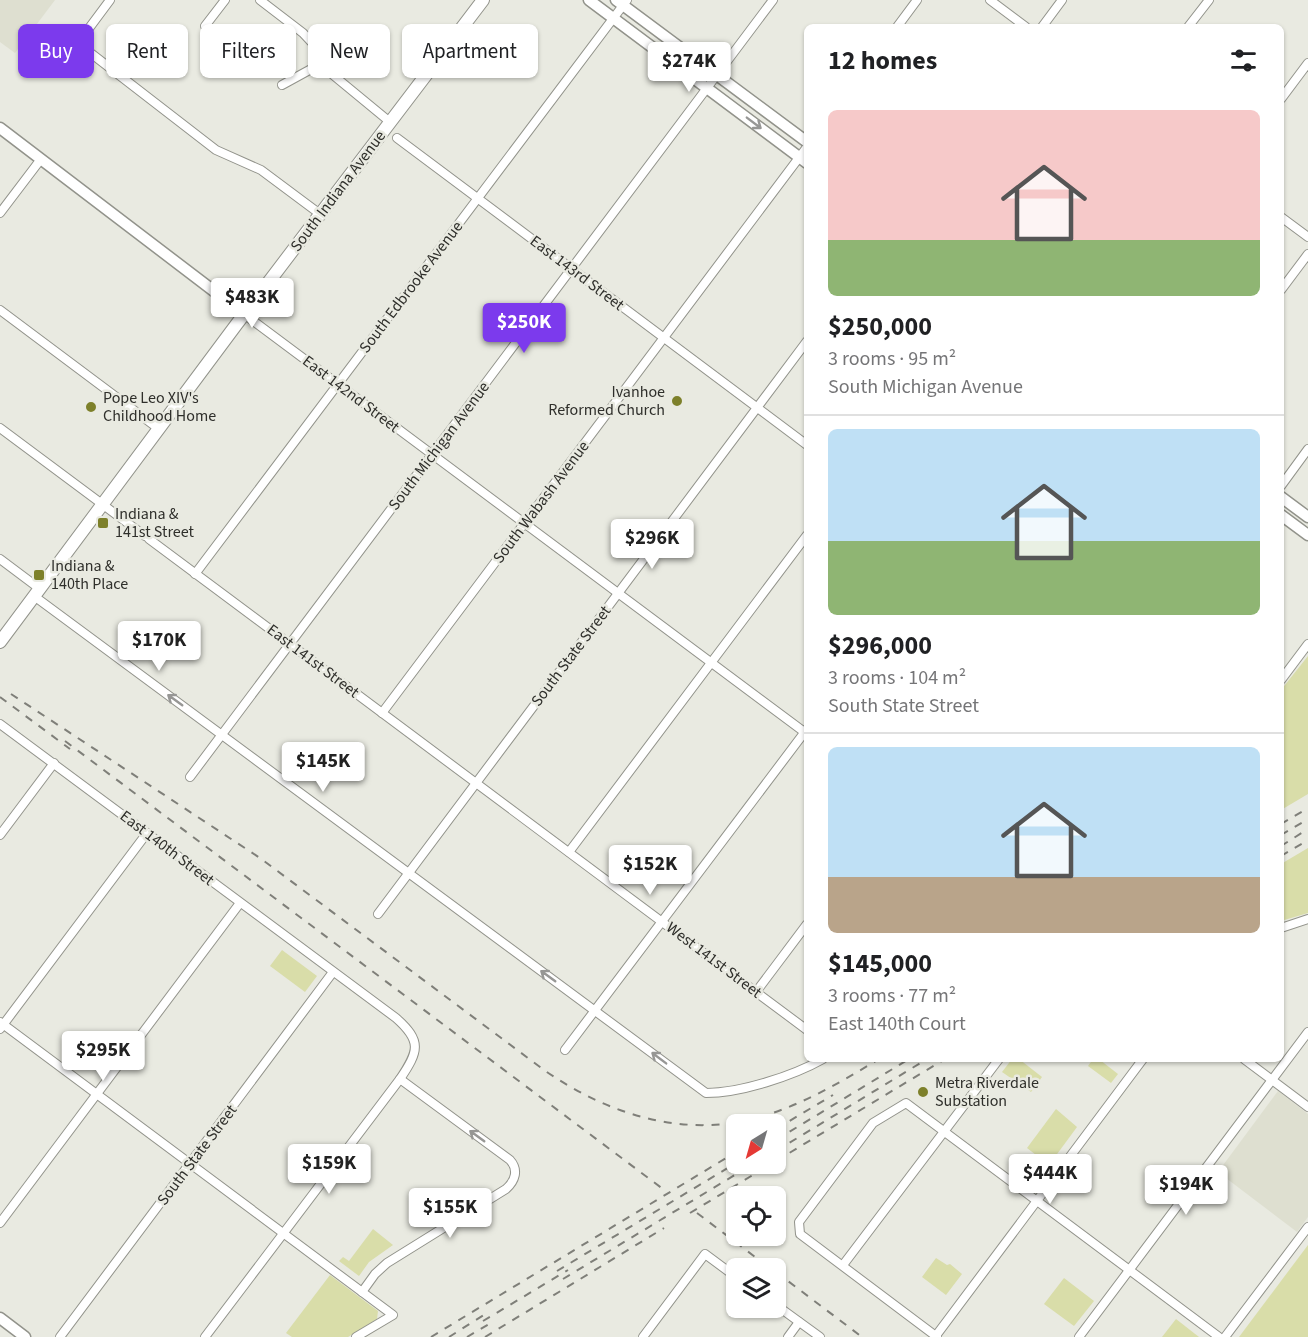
<!DOCTYPE html>
<html lang="en">
<head>
<meta charset="utf-8">
<style>
  :root { --surface:#fff; --page:#f6f6f6; --text:#202124; --muted:#757577; --line:#e0e0e0; --accent:#7c3aed }
  body { margin:0; font-family:"Source Sans 3",sans-serif; background:var(--page); color:var(--text); height:100vh; display:flex; flex-direction:column; font-size:22px; white-space:nowrap }
  * { box-sizing:border-box; margin:0 }
  p { font-size:20px; color:var(--muted) }
  .icon { flex:none; width:33px; height:33px; fill:none; stroke:currentColor; stroke-width:2; stroke-linecap:round; stroke-linejoin:round }
  .map { position:relative; flex:1; overflow:hidden }
  .panel { position:absolute; left:804px; top:24px; width:480px; height:1038px; display:flex; flex-direction:column; background:var(--surface); border-radius:9px; box-shadow:0 2px 4px #0004 }
  .panel>* { flex:none }
  .hud { position:absolute; left:18px; top:24px; width:570px; height:54px; display:flex; gap:12px }
  .needle { width:39px; rotate:217deg }
  .buttons { position:absolute; left:726px; top:1114px; display:grid; gap:12px }
  .buttons a { display:grid; place-items:center; width:60px; height:60px; border-radius:9px; background:var(--surface); box-shadow:0 2px 4px #0004; font-size:30px }
  .price { position:absolute; translate:-50% -51px; padding:0 14px; border-radius:6px; background:#fff; color:#222; font-size:20px; line-height:39px; filter:drop-shadow(0 2px 3px #0008) }
  .price::after { content:''; position:absolute; left:50%; top:36px; width:18px; height:14px; margin-left:-9px; background:inherit; clip-path:polygon(0 0,100% 0,50% 100%) }
  .price.current { background:var(--accent); color:#fff }
  ul { padding:0; list-style:none }
  li { display:grid; align-content:center; gap:12px; height:318px; padding:0 24px }
  li+li { border-top:2px solid var(--line) }
  li span { display:grid; place-items:center; height:186px; border-radius:9px; color:#555 }
  li>.icon { margin-inline-start:auto }
  span .icon { width:108px; height:108px; fill:#fffc; stroke-width:1 }
  li b { font-size:26px }
  h2 { display:flex; justify-content:space-between; align-items:center; height:72px; padding:0 24px; font-size:26px }
  .chip { padding:0 21px; border-radius:9px; background:var(--surface); box-shadow:0 2px 4px #0004; font-size:21px; line-height:54px }
  .chip.current { background:var(--accent); color:#fff }
  .map>svg:first-child { display:block }
  .built { fill:#dedfd0 }
  .green { fill:#d9dda9 }
  .lines { fill:none; stroke-linecap:round; stroke-linejoin:round }
  .minor-casing { stroke:#92938b; stroke-width:10 }
  .tertiary-casing { stroke:#92938b; stroke-width:13 }
  .secondary-casing { stroke:#92938b; stroke-width:14 }
  .minor { stroke:#fff; stroke-width:8 }
  .tertiary { stroke:#fff; stroke-width:10 }
  .secondary { stroke:#fff; stroke-width:12 }
  .rail { stroke:#7f7f79; stroke-width:2; stroke-dasharray:8 8; stroke-linecap:butt }
  .oneway { stroke:#979795 }
  .poi-dot { fill:#7d802a; stroke:#e9eae1; stroke-width:2 }
  .labels { text-anchor:middle; dominant-baseline:central; stroke-width:5; stroke-linejoin:round; paint-order:stroke }
  .street-label { font-size:16px; fill:#2f2f2b; stroke:#e9eae1 }
  .poi-label { font-size:16px; fill:#2f2f2b; stroke:#e9eae1; text-anchor:start }
</style>
</head>
<body>
<div class="map">
<svg width="1308" height="1337" viewBox="0 0 1308 1337">
  <rect width="100%" height="100%" fill="#e9eae1"/>
  <g class="built">
    <polygon points="0,0 55,0 15,53 0,42"/>
    <polygon points="1278,1091 1308,1114 1308,1217 1297,1232 1218,1172"/>
  </g>
  <g class="green">
    <polygon points="1308,656 1308,794 1281,810 1281,690"/>
    <polygon points="1308,848 1308,913 1281,921 1281,864"/>
    <polygon points="282,950 317,976 305,992 270,966"/>
    <polygon points="1012,1059 1019,1059 1042,1077 1031,1092 1002,1072"/>
    <polygon points="1093,1059 1100,1060 1118,1074 1111,1083 1088,1066"/>
    <polygon points="1056,1109 1077,1127 1049,1165 1027,1148"/>
    <polygon points="373,1229 393,1245 369,1262 359,1276 339,1261 343,1257 349,1261"/>
    <polygon points="1308,1245 1308,1337 1239,1337"/>
    <polygon points="936,1258 947,1265 950,1264 962,1274 946,1295 922,1277"/>
    <polygon points="330,1275 378,1311 377,1319 348,1337 292,1337 286,1333"/>
    <polygon points="1064,1278 1094,1301 1074,1326 1044,1304"/>
    <polygon points="1176,1319 1199,1337 1162,1337"/>
  </g>
  <g class="lines">
    <g class="minor-casing">
      <g id="minor">
        <polyline points="110,0 84,35 82,43 88,51 216,150 261,170 320,214"/>
        <polyline points="260,0 303,33 317,48 333,75 390,122"/>
        <polyline points="990,0 1026,27"/>
        <polyline points="205,26 225,0"/>
        <polyline points="897,27 917,0"/>
        <polyline points="1042,27 1062,0"/>
        <polyline points="1188,27 1209,0"/>
        <polyline points="282,85 324,62"/>
        <polyline points="1281,99 1308,63"/>
        <polyline points="397,138 807,445"/>
        <polyline points="0,213 41,159"/>
        <polyline points="1281,217 1308,237"/>
        <polyline points="1281,290 1308,254"/>
        <polyline points="0,310 159,429"/>
        <polyline points="244,314 807,734"/>
        <polyline points="0,428 145,536"/>
        <polyline points="1281,486 1308,449"/>
        <polyline points="149,539 807,1030"/>
        <polyline points="0,559 40,589"/>
        <polyline points="195,574 627,0"/>
        <path d="M34,596L706,1093C740,1093 793,1076 823,1059"/>
        <polyline points="1281,680 1308,644"/>
        <polyline points="382,713 807,147"/>
        <path d="M0,724L396,1018C422,1041 419,1051 400,1079L205,1337"/>
        <polyline points="190,777 773,0"/>
        <polyline points="0,835 54,763"/>
        <polyline points="569,852 807,535"/>
        <polyline points="378,914 807,341"/>
        <polyline points="1281,928 1308,919"/>
        <polyline points="756,992 807,924"/>
        <polyline points="0,1022 393,1315 356,1337"/>
        <polyline points="0,1029 147,833"/>
        <polyline points="565,1050 807,729"/>
        <polyline points="1244,1059 1308,1107"/>
        <polyline points="0,1223 240,903"/>
        <polyline points="843,1265 999,1059"/>
        <path d="M362,1292L375,1274L387,1263L506,1189C515,1181 519,1170 510,1160L400,1079"/>
        <polyline points="776,1305 820,1337"/>
        <polyline points="60,1337 333,972"/>
        <polyline points="643,1337 705,1254 736,1277"/>
        <polyline points="788,1337 799,1322"/>
        <polyline points="935,1337 1143,1059"/>
        <polyline points="937,1337 800,1234 799,1222 873,1123 906,1103 1219,1337"/>
        <polyline points="1079,1337 1308,1032"/>
        <polyline points="1225,1337 1308,1227"/>
      </g>
    </g>
    <g class="tertiary-casing">
      <g id="tertiary">
        <polyline points="589,0 807,163"/>
        <polyline points="616,0 807,142"/>
        <polyline points="0,128 244,314"/>
        <polyline points="1281,497 1308,517"/>
        <polyline points="1281,515 1308,535"/>
        <polyline points="0,1318 25,1337"/>
      </g>
    </g>
    <g class="secondary-casing">
      <polyline id="secondary" points="0,642 236,325 483,0"/>
    </g>
    <use href="#minor" class="minor"/>
    <use href="#tertiary" class="tertiary"/>
    <use href="#secondary" class="secondary"/>
    <g class="rail">
      <path d="M11,694L260,858L544,1070C607,1114 684,1139 760,1117C802,1105 841,1082 879,1059"/>
      <polyline points="0,697 70,749"/>
      <polyline points="65,741 663,1189"/>
      <polyline points="1281,824 1308,808"/>
      <polyline points="1281,835 1308,819"/>
      <polyline points="1281,846 1308,829"/>
      <polyline points="1281,856 1308,840"/>
      <polyline points="776,1129 833,1095"/>
      <polyline points="776,1140 909,1059"/>
      <polyline points="776,1151 927,1059"/>
      <polyline points="776,1161 945,1059"/>
      <polyline points="690,1213 771,1164"/>
      <polyline points="697,1213 771,1269"/>
      <polyline points="557,1271 736,1163"/>
      <polyline points="776,1272 862,1337"/>
      <polyline points="563,1279 753,1164"/>
      <polyline points="483,1321 568,1270"/>
      <polyline points="431,1337 736,1152"/>
      <polyline points="449,1337 487,1313"/>
      <polyline points="467,1337 494,1321"/>
      <polyline points="485,1337 664,1228"/>
    </g>
  </g>
  <defs><path id="oneway-shaft" d="M-6 0H5M1.5-3L5.5 0L1.5 3" fill="none" stroke-width="1.6" stroke-linecap="round" stroke-linejoin="round" transform="scale(1.5)"/></defs>
  <g class="oneway">
    <use href="#oneway-shaft" transform="translate(754 123) rotate(37)"/>
    <use href="#oneway-shaft" transform="translate(175 700) rotate(-144)"/>
    <use href="#oneway-shaft" transform="translate(548 976) rotate(-144)"/>
    <use href="#oneway-shaft" transform="translate(659 1058) rotate(-143)"/>
    <use href="#oneway-shaft" transform="translate(477 1136) rotate(-144)"/>
  </g>
  <g class="poi-dot">
    <circle cx="677" cy="401" r="6"/>
    <circle cx="91" cy="407" r="6"/>
    <rect x="97" y="517" width="12" height="12" rx="3"/>
    <rect x="33" y="569" width="12" height="12" rx="3"/>
    <circle cx="923" cy="1092" r="6"/>
  </g>
  <g class="labels">
    <g class="street-label">
      <text transform="translate(338 191) rotate(-53)">South Indiana Avenue</text>
      <text transform="translate(577 273) rotate(37)">East 143rd Street</text>
      <text transform="translate(411 287) rotate(-53)">South Edbrooke Avenue</text>
      <text transform="translate(351 394) rotate(37)">East 142nd Street</text>
      <text transform="translate(439 446) rotate(-53)">South Michigan Avenue</text>
      <text transform="translate(541 502) rotate(-53)">South Wabash Avenue</text>
      <text transform="translate(571 656) rotate(-53)">South State Street</text>
      <text transform="translate(313 661) rotate(37)">East 141st Street</text>
      <text transform="translate(167 848) rotate(37)">East 140th Street</text>
      <text transform="translate(714 960) rotate(37)">West 141st Street</text>
      <text transform="translate(197 1155) rotate(-53)">South State Street</text>
    </g>
    <g class="poi-label">
      <text x="665" y="392" text-anchor="end">Ivanhoe<tspan x="665" dy="18">Reformed Church</tspan></text>
      <text x="103" y="398">Pope Leo XIV's<tspan x="103" dy="18">Childhood Home</tspan></text>
      <text x="115" y="514">Indiana &amp;<tspan x="115" dy="18">141st Street</tspan></text>
      <text x="51" y="566">Indiana &amp;<tspan x="51" dy="18">140th Place</tspan></text>
      <text x="935" y="1083">Metra Riverdale<tspan x="935" dy="18">Substation</tspan></text>
    </g>
  </g>
</svg>
<div class="buttons">
<a><svg class="needle" viewBox="-14 -14 28 28"><path d="M0-13l5 13h-10z" fill="#e53935"/><path d="M0 13l5-13h-10z" fill="#757577"/></svg></a>
<a><svg class="icon" aria-label="locate" viewBox="0 0 24 24"><circle cx="12" cy="12" r="6"/><path d="M12 2v4M12 18v4M2 12h4M18 12h4"/></svg></a>
<a><svg class="icon" aria-label="layers" viewBox="0 0 24 24"><path d="M12 4l9 5-9 5-9-5zM3 14l9 5 9-5"/></svg></a>
</div>
<b class="price" style="left:689px;top:93px">$274K</b>
<b class="price" style="left:252px;top:329px">$483K</b>
<b class="price current" style="left:524px;top:354px">$250K</b>
<b class="price" style="left:652px;top:570px">$296K</b>
<b class="price" style="left:159px;top:672px">$170K</b>
<b class="price" style="left:323px;top:793px">$145K</b>
<b class="price" style="left:650px;top:896px">$152K</b>
<b class="price" style="left:103px;top:1082px">$295K</b>
<b class="price" style="left:329px;top:1195px">$159K</b>
<b class="price" style="left:1050px;top:1205px">$444K</b>
<b class="price" style="left:1186px;top:1216px">$194K</b>
<b class="price" style="left:450px;top:1239px">$155K</b>
<div class="hud">
<a class="chip current">Buy</a>
<a class="chip">Rent</a>
<a class="chip">Filters</a>
<a class="chip">New</a>
<a class="chip">Apartment</a>
</div>
<section class="panel">
<h2>12 homes<svg class="icon" aria-label="filters" viewBox="0 0 24 24"><path d="M4 7h16M4 17h16"/><circle cx="9" cy="7" r="2"/><circle cx="15" cy="17" r="2"/></svg></h2>
<ul>
<li><span style="background:linear-gradient(#f6c9c9 70%,#8fb573 0)"><svg class="icon" aria-label="home" viewBox="0 0 24 24"><path d="M3 11l9-7 9 7M6 9v11h12V9"/></svg></span><div><b>$250,000</b><p>3 rooms · 95 m²</p><p>South Michigan Avenue</p></div></li>
<li><span style="background:linear-gradient(#bfe0f5 60%,#8fb573 0)"><svg class="icon" aria-label="home" viewBox="0 0 24 24"><path d="M3 11l9-7 9 7M6 9v11h12V9"/></svg></span><div><b>$296,000</b><p>3 rooms · 104 m²</p><p>South State Street</p></div></li>
<li><span style="background:linear-gradient(#bfe0f5 70%,#b9a48a 0)"><svg class="icon" aria-label="home" viewBox="0 0 24 24"><path d="M3 11l9-7 9 7M6 9v11h12V9"/></svg></span><div><b>$145,000</b><p>3 rooms · 77 m²</p><p>East 140th Court</p></div></li>
</ul>
</section>
</div>
</body>
</html>
